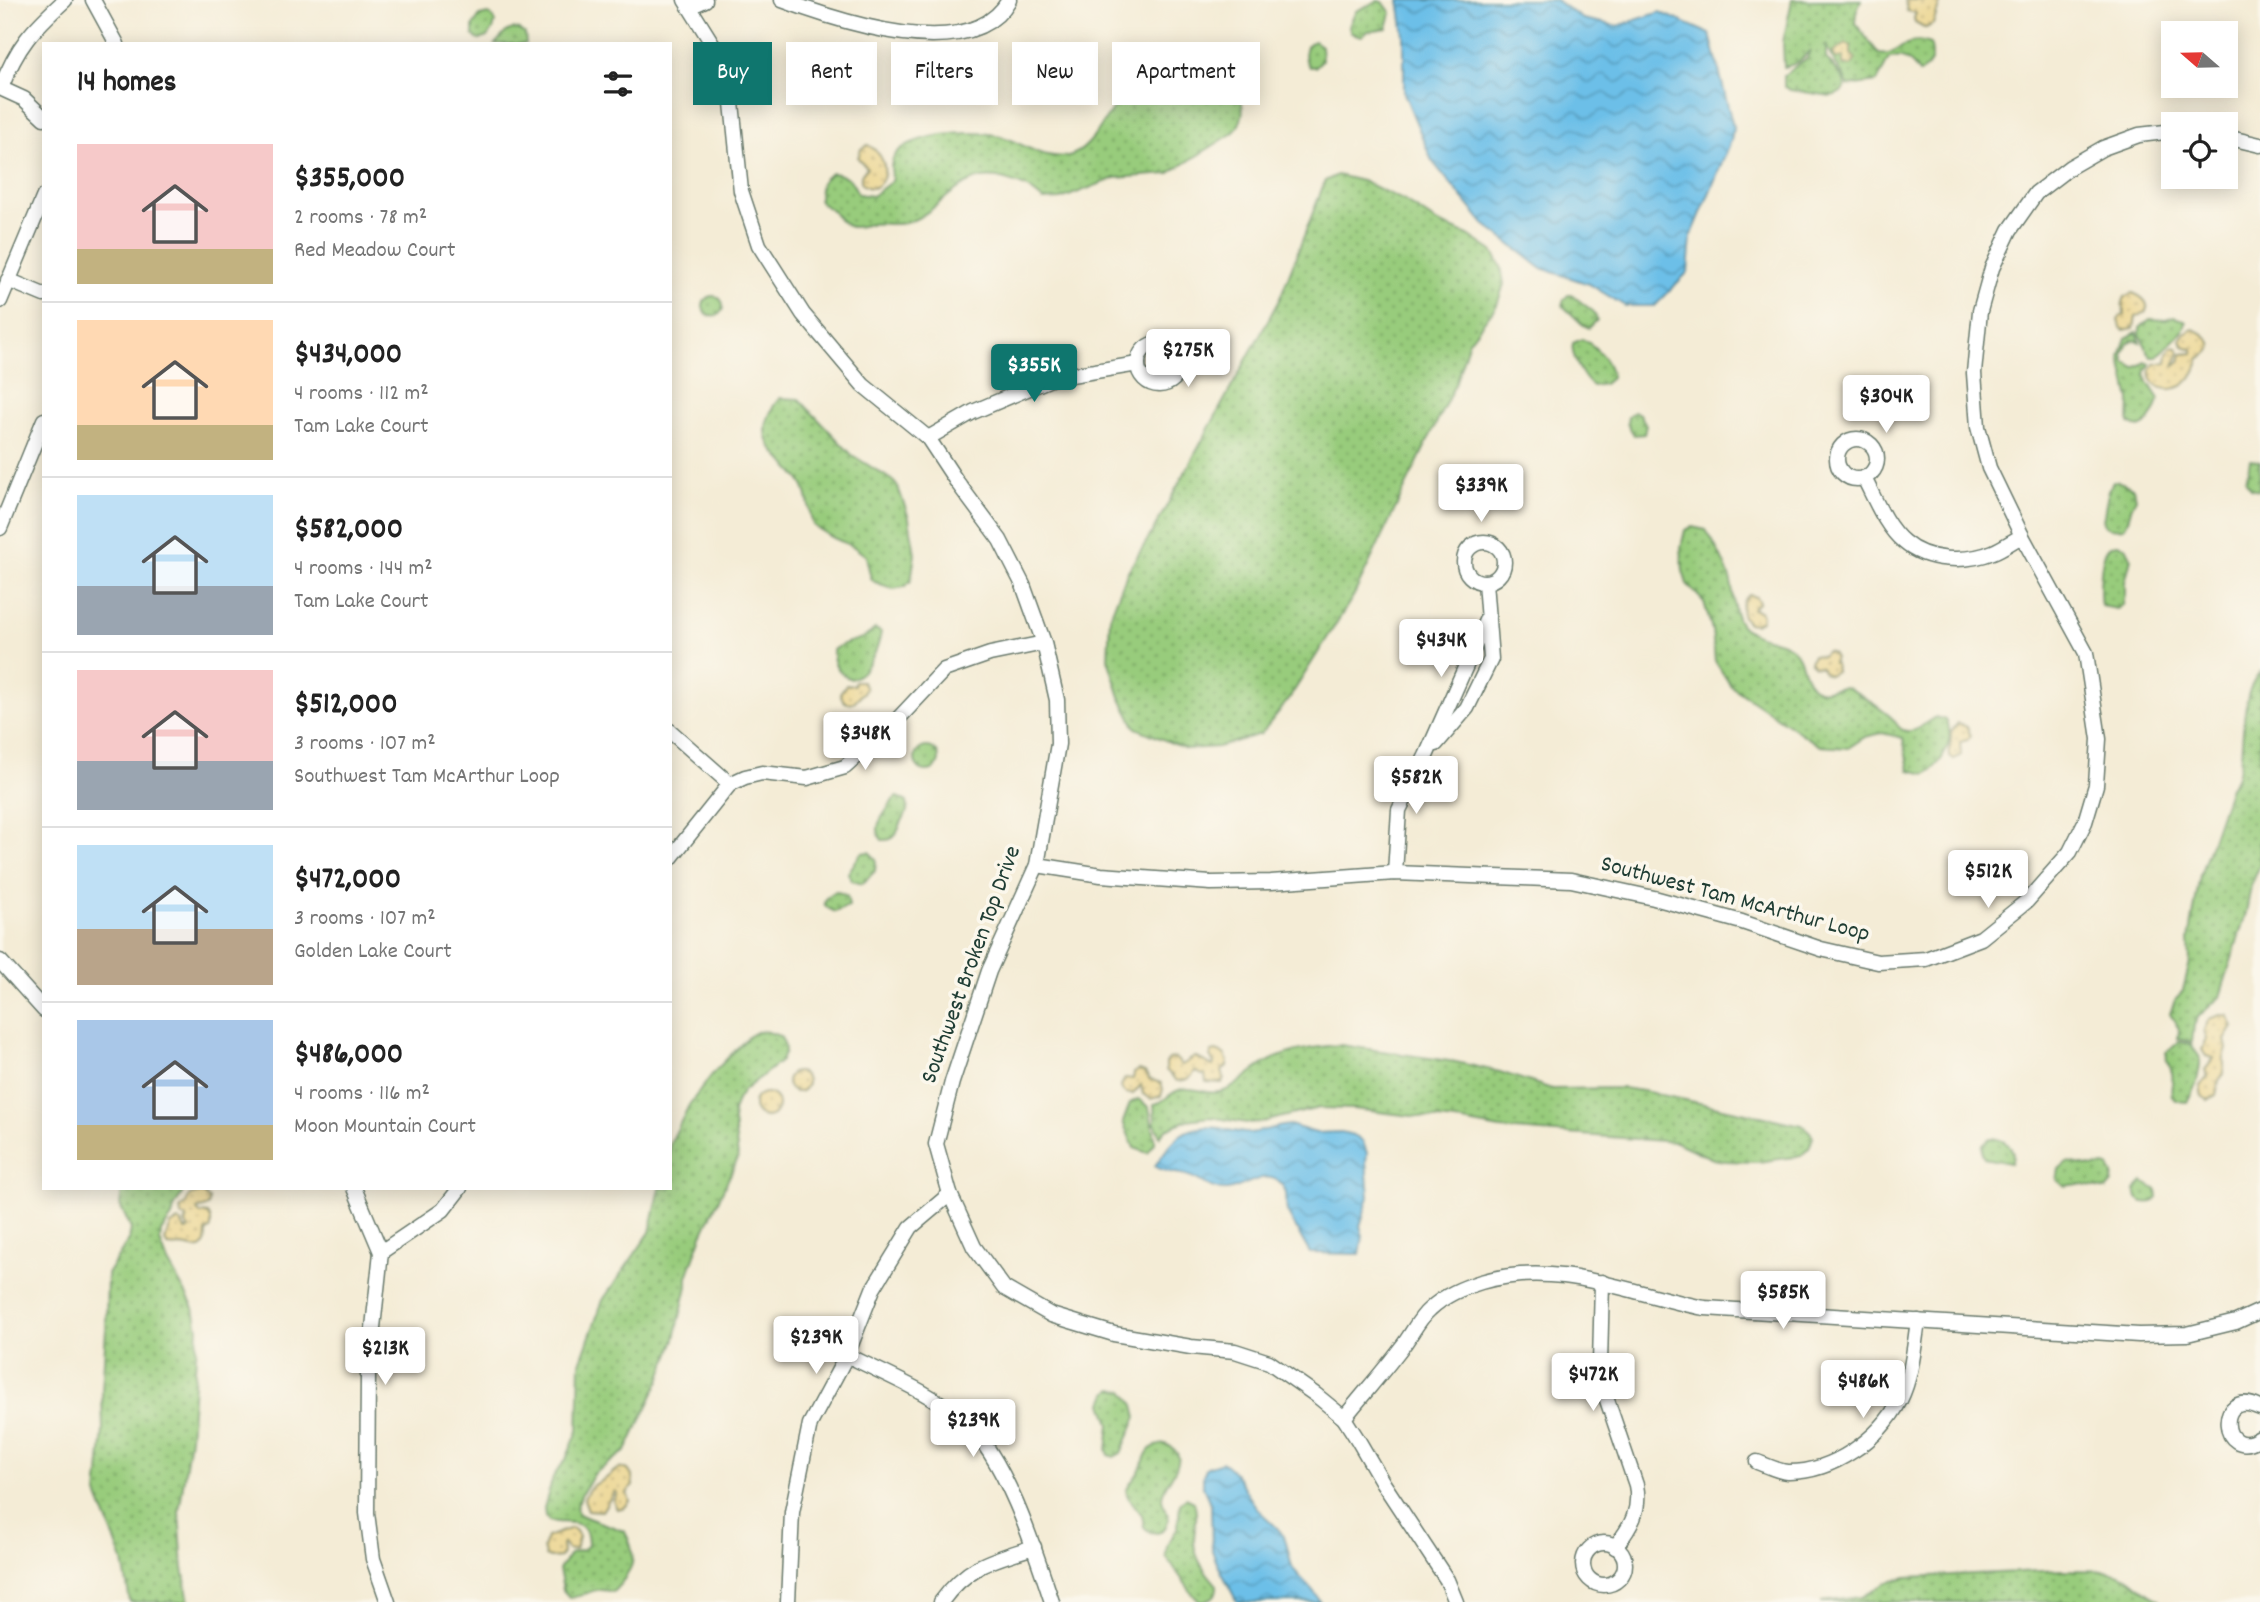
<!DOCTYPE html>
<html lang="en">
<head>
<meta charset="utf-8">
<style>
  :root { --surface:#fff; --page:#f2f2f2; --text:#222; --muted:#767676; --line:#e0e0e0; --accent:#0f766e }
  body { margin:0; font-family:Dekko,sans-serif; background:var(--page); color:var(--text); height:100vh; display:flex; flex-direction:column; font-size:26px; white-space:nowrap }
  * { box-sizing:border-box; margin:0 }
  p { font-size:23px; color:var(--muted) }
  .icon { flex:none; width:38px; height:38px; fill:none; stroke:currentColor; stroke-width:2; stroke-linecap:round; stroke-linejoin:round }
  .map { position:relative; flex:1; overflow:hidden }
  .drawer { position:absolute; left:42px; top:42px; width:630px; height:1148px; display:flex; flex-direction:column; background:var(--surface); border-radius:0px; box-shadow:0 4px 18px #0003 }
  .drawer>* { flex:none }
  .top-card { position:absolute; left:693px; top:42px; width:665px; height:63px; display:flex; gap:14px }
  .needle { width:46px; rotate:290deg }
  .buttons { position:absolute; left:2161px; top:21px; display:grid; gap:14px }
  .buttons a { display:grid; place-items:center; width:77px; height:77px; border-radius:0px; background:var(--surface); box-shadow:0 4px 18px #0003; font-size:35px }
  .price { position:absolute; translate:-50% -60px; padding:0 16px; border-radius:7px; background:#fff; color:#222; font-size:23px; line-height:46px; filter:drop-shadow(0 2px 4px #0008) }
  .price::after { content:''; position:absolute; left:50%; top:42px; width:21px; height:16px; margin-left:-10px; background:inherit; clip-path:polygon(0 0,100% 0,50% 100%) }
  .price.on { background:var(--accent); color:#fff }
  ul { padding:0; list-style:none }
  li { display:flex; align-items:center; gap:21px; height:175px; padding:0 35px }
  li+li { border-top:2px solid var(--line) }
  li span { display:grid; place-items:center; flex:none; width:196px; height:140px; border-radius:0px; color:#555 }
  li>.icon { margin-inline-start:auto }
  span .icon { width:84px; height:84px; fill:#fffc; stroke-width:1 }
  li b { font-size:30px }
  h2 { display:flex; justify-content:space-between; align-items:center; height:84px; padding:0 35px; font-size:30px }
  .chip { padding:0 24px; border-radius:0px; background:var(--surface); box-shadow:0 4px 18px #0003; font-size:24px; line-height:63px }
  .chip.on { background:var(--accent); color:#fff }
  .map>svg:first-child { display:block }
  .grass { fill:url(#grass-dots); stroke:#5c8458; stroke-width:2 }
  .sand { fill:url(#sand-dots); stroke:#868c69; stroke-width:2 }
  .water { fill:url(#water-waves); stroke:#467e8e; stroke-width:2 }
  .lines { fill:none; stroke-linecap:round; stroke-linejoin:round }
  .minor-casing { stroke:#6a7a6d; stroke-width:17 }
  .minor { stroke:#fff; stroke-width:14 }
  .labels { text-anchor:middle; dominant-baseline:central; stroke-width:7; stroke-linejoin:round; paint-order:stroke }
  .street-label { font-size:24px; fill:#1f3d34; stroke:#fbf7ec }
</style>
</head>
<body>
<div class="map">
<svg width="2260" height="1602" viewBox="0 0 2260 1602">
  <defs>
    <pattern id="grass-dots" width="8" height="8" patternUnits="userSpaceOnUse" patternTransform="scale(1.75)"><rect width="8" height="8" fill="#98cc7c"/><path d="M2 2h.1M6 6h.1" fill="none" stroke="#7ba766" stroke-width="1.8" stroke-linecap="round"/></pattern>
    <pattern id="sand-dots" width="8" height="8" patternUnits="userSpaceOnUse" patternTransform="scale(1.75)"><rect width="8" height="8" fill="#eeda9e"/><path d="M2 2h.1M6 6h.1" fill="none" stroke="#ccbc89" stroke-width="1.8" stroke-linecap="round"/></pattern>
    <pattern id="water-waves" width="16" height="10" patternUnits="userSpaceOnUse" patternTransform="scale(1.75)"><rect width="16" height="10" fill="#6cbfe8"/><path d="M0 5q4-4 8 0t8 0" fill="none" stroke="#589cbd"/></pattern>
  </defs>
  <rect width="100%" height="100%" fill="#fbf7ec"/>
  <filter id="ink" filterUnits="userSpaceOnUse"><feTurbulence type="fractalNoise" baseFrequency=".0143" numOctaves="2"/><feDisplacementMap in="SourceGraphic" scale="14" xChannelSelector="R" yChannelSelector="G"/><feConvolveMatrix kernelMatrix="1 2 1 2 8 2 1 2 1" color-interpolation-filters="sRGB"/></filter>
  <filter id="wash" filterUnits="userSpaceOnUse"><feTurbulence type="fractalNoise" baseFrequency=".00686" numOctaves="4" result="noise"/><feDisplacementMap in="SourceGraphic" scale="28" xChannelSelector="R" yChannelSelector="G"/><feGaussianBlur stdDeviation="1.57" result="paint"/><feColorMatrix in="noise" values="0 0 0 0 0 0 0 0 0 0 0 0 0 0 0 0 0 1.4 0 .05"/><feComposite in="paint" operator="in"/></filter>
  <g filter="url(#wash)">
    <rect width="100%" height="100%" fill="#f4ecd6"/>
    <g class="grass">
      <path d="M1792,0H1861L1856,12L1855,23L1879,54C1899,58 1906,33 1930,44C1934,55 1932,65 1922,72L1919,73C1911,60 1904,56 1889,58L1877,82L1848,86C1843,70 1830,61 1826,44V58C1834,69 1861,89 1831,96L1790,90L1784,87V75L1807,58L1810,50C1801,60 1798,64 1784,67L1783,42Z"/>
      <polygon points="1377,1 1383,2 1391,13 1387,28 1368,31 1362,36 1351,33 1349,26 1356,11"/>
      <path d="M488,14L491,15L495,21C494,31 488,41 477,39L473,35V26L480,16Z"/>
      <polygon points="513,29 519,30 525,34 526,44 495,44 507,31"/>
      <path d="M1314,41L1321,46L1322,60L1315,67H1310C1303,59 1303,45 1314,41Z"/>
      <path d="M1205,70C1234,77 1256,107 1233,133L1168,174L1115,178L1061,199L1043,200C1029,187 1022,185 1005,180C962,167 944,209 909,222C895,227 880,221 866,225C845,231 845,224 831,210C826,206 822,205 819,200C820,187 819,180 832,173C850,176 850,178 858,194L872,196L892,181C892,172 889,163 895,155C911,133 972,130 996,135C1021,141 1040,160 1067,156C1094,153 1107,106 1128,92C1151,76 1178,72 1205,70Z"/>
      <polygon points="1337,175 1362,181 1403,200 1436,222 1468,235 1492,251 1501,266 1504,284 1497,305 1469,341 1455,384 1354,595 1289,699 1261,734 1218,747 1186,749 1136,728 1120,697 1108,659 1110,617 1128,571 1153,531 1280,298 1325,181"/>
      <polygon points="1568,295 1572,295 1594,312 1597,320 1589,328 1582,324 1563,306 1563,301"/>
      <circle cx="713" cy="306" r="10"/>
      <polygon points="2174,317 2185,320 2186,323 2183,331 2157,357 2151,357 2140,335 2140,328 2150,319 2166,320"/>
      <path d="M2137,332L2140,342L2135,340L2128,343L2123,354L2125,362L2135,368L2146,362L2150,364L2145,373L2148,382L2159,399C2157,410 2150,424 2139,428L2129,423L2130,400L2120,356L2126,338Z"/>
      <path d="M1582,339C1595,345 1612,363 1611,378L1604,384L1593,386C1583,379 1570,355 1573,343Z"/>
      <path d="M780,398L799,399L852,455L892,480L898,487L909,518L915,554L911,581L904,587L893,589L875,582L871,579L866,556L854,547L829,536L813,525C809,513 809,498 804,487C792,462 755,449 769,416C772,409 774,403 780,398Z"/>
      <polygon points="1634,412 1640,414 1646,425 1644,434 1634,435 1627,423 1628,417"/>
      <polygon points="2250,460 2260,461 2259,490 2251,488 2246,481"/>
      <path d="M2117,481L2134,488L2136,498C2129,507 2131,519 2124,528C2115,529 2105,530 2103,520C2106,508 2106,491 2113,482Z"/>
      <path d="M1692,527L1706,530C1716,545 1724,562 1730,578C1735,593 1731,612 1741,625C1753,639 1775,637 1789,646C1804,655 1801,676 1813,687C1823,696 1836,684 1848,688C1859,693 1883,710 1892,718C1896,722 1898,728 1903,730C1915,735 1926,721 1936,717L1946,720C1956,740 1943,763 1926,774L1909,770L1903,738L1882,733L1865,737L1848,748L1820,746L1731,686L1715,661L1712,630L1704,602L1687,584L1683,571L1681,547L1685,530Z"/>
      <path d="M2117,544L2126,546L2131,558L2125,582V594L2123,605L2117,609L2101,606C2099,595 2100,558 2107,549C2110,545 2112,545 2117,544Z"/>
      <path d="M875,629L881,632C879,648 867,674 851,679C839,674 832,663 833,650C845,639 862,643 875,629Z"/>
      <path d="M2260,672V865L2251,886L2246,913L2220,997L2199,1016L2194,1025L2192,1042L2178,1039L2179,1029L2170,1014L2175,1000L2183,990L2190,962L2189,940L2200,875L2230,787C2250,771 2234,699 2260,672Z"/>
      <circle cx="927" cy="759" r="12"/>
      <path d="M897,797L907,802C909,812 905,815 901,823C896,834 896,841 882,840C871,825 885,815 893,800Z"/>
      <polygon points="869,852 876,859 875,871 862,884 852,881 848,873 861,853"/>
      <polygon points="836,891 847,896 849,906 835,912 826,907 824,903 827,897"/>
      <path d="M765,1031L780,1036L784,1043L785,1051L781,1061L743,1091L737,1100L733,1112L738,1158L702,1235L687,1277V1286L675,1339L660,1380L626,1451L595,1473L582,1493L576,1509L579,1514C594,1522 610,1524 625,1532C639,1558 633,1572 613,1592C589,1585 588,1598 569,1597L563,1590L559,1569L571,1553L582,1550L588,1545C588,1516 569,1525 549,1521L545,1516L544,1508L553,1477L566,1459L578,1431L580,1363L603,1300L650,1232L660,1188H670V1144L689,1105L714,1072L748,1037L757,1032Z"/>
      <path d="M2179,1042L2191,1044L2200,1058V1065L2197,1082L2187,1102C2162,1101 2175,1087 2172,1073C2170,1063 2165,1064 2167,1052Z"/>
      <path d="M1341,1045L1456,1062L1500,1072L1552,1089L1623,1088L1648,1092L1802,1125L1810,1132L1813,1137L1809,1148L1801,1156L1758,1162L1725,1161L1713,1159L1676,1142L1500,1129L1463,1122L1353,1109L1319,1108L1262,1122L1247,1123L1210,1117L1187,1120L1166,1129L1160,1136L1155,1124L1154,1104C1165,1103 1170,1091 1182,1089C1196,1087 1209,1096 1224,1091C1235,1088 1245,1077 1255,1070C1280,1051 1311,1047 1341,1045Z"/>
      <polygon points="1138,1099 1149,1107 1155,1138 1155,1143 1148,1153 1134,1148 1123,1122 1130,1103"/>
      <path d="M1990,1138C2004,1139 2018,1147 2011,1163L1984,1158L1982,1154L1983,1144Z"/>
      <polygon points="2067,1162 2093,1167 2108,1166 2113,1174 2112,1183 2106,1190 2078,1184 2064,1186 2057,1180 2059,1169"/>
      <path d="M2143,1182L2157,1190L2158,1198C2152,1204 2143,1204 2137,1198L2135,1190Z"/>
      <polygon points="122,1188 185,1188 174,1208 172,1217 161,1232 160,1241 168,1262 194,1308 198,1329 190,1438 179,1512 183,1568 189,1602 130,1602 123,1561 97,1494 103,1431 102,1391 106,1329 107,1274 129,1240 131,1229 120,1205"/>
      <polygon points="1113,1389 1124,1391 1134,1405 1137,1417 1121,1453 1114,1457 1109,1455 1107,1450 1110,1424 1103,1403 1107,1393"/>
      <path d="M1165,1444C1196,1457 1164,1479 1162,1497C1162,1505 1167,1511 1169,1519L1165,1528L1158,1533L1150,1532L1144,1527L1142,1515L1128,1497L1126,1491C1130,1483 1135,1478 1139,1471C1148,1456 1143,1447 1165,1444Z"/>
      <path d="M1186,1498L1194,1502C1199,1516 1194,1527 1194,1541C1195,1560 1205,1571 1217,1585C1218,1597 1210,1600 1200,1601L1195,1597L1166,1557L1167,1545L1178,1527L1180,1503Z"/>
      <path d="M2064,1570C2084,1571 2109,1568 2127,1577C2138,1583 2147,1597 2159,1599V1602H1821L1862,1597L1886,1583L1906,1577Z"/>
    </g>
    <g class="sand">
      <polygon points="1905,0 1941,0 1933,24 1926,28 1915,22 1914,18 1916,13 1907,11"/>
      <polygon points="1845,44 1851,46 1851,54 1856,59 1851,66 1843,65 1843,57 1836,59 1833,53"/>
      <path d="M868,145C899,163 880,201 861,183V175L867,168L858,158L861,149Z"/>
      <path d="M2133,293C2147,299 2155,310 2136,317L2134,328L2124,330L2120,327L2118,320L2121,316L2125,315L2122,305L2125,297Z"/>
      <path d="M2193,329C2210,335 2221,349 2200,358C2197,367 2194,376 2186,383C2173,394 2147,390 2151,368L2155,364L2167,362L2168,354L2172,347L2177,348L2180,352L2174,366L2180,361L2182,354L2193,353V349L2184,346L2181,340L2183,335Z"/>
      <path d="M1749,595L1756,597L1759,602L1752,609L1760,611L1762,616L1761,621L1755,624L1748,623C1739,615 1739,603 1749,595Z"/>
      <polygon points="1827,651 1832,653 1835,658 1832,662 1835,665 1836,671 1829,675 1824,673 1821,667 1814,666 1810,661 1813,655 1822,656"/>
      <polygon points="855,681 862,681 866,689 854,702 847,703 843,700 840,693 846,685 854,685"/>
      <path d="M1958,723L1967,727L1971,736L1967,740L1960,742L1961,755L1954,759L1950,756C1949,747 1952,740 1951,732Z"/>
      <polygon points="2221,1015 2228,1016 2233,1027 2225,1040 2227,1049 2224,1058 2224,1074 2219,1080 2216,1095 2208,1100 2202,1096 2200,1086 2208,1077 2205,1070 2214,1058 2206,1056 2202,1050 2207,1039 2204,1030 2209,1019"/>
      <path d="M1216,1051L1224,1054L1228,1061L1227,1066L1222,1071L1224,1078L1222,1083L1206,1082L1205,1074L1202,1075L1195,1071C1191,1079 1187,1080 1177,1081L1166,1070V1063L1169,1059L1175,1058L1182,1065L1195,1057L1213,1066L1214,1063L1210,1057L1212,1052Z"/>
      <path d="M1139,1070L1145,1072L1149,1079L1161,1083L1163,1089L1161,1096L1151,1099L1143,1094L1141,1085L1133,1094C1127,1094 1122,1093 1121,1086L1125,1078L1133,1079L1134,1073Z"/>
      <circle cx="797" cy="1082" r="10"/>
      <circle cx="766" cy="1105" r="12"/>
      <path d="M198,1193L204,1194L209,1199C210,1210 202,1207 197,1210L199,1213L208,1214L211,1219V1228L206,1232C206,1256 196,1247 181,1246C177,1246 173,1247 168,1246L165,1241L171,1225L178,1221L181,1222L185,1230L189,1229L185,1223L187,1218L182,1216L180,1209L186,1204L189,1196Z"/>
      <path d="M620,1468L628,1470L632,1476L633,1486L627,1493L630,1501L625,1507L617,1509L613,1501L617,1493L615,1491L602,1511L588,1510L584,1499C591,1482 593,1487 605,1479C611,1475 613,1471 620,1468Z"/>
      <polygon points="572,1528 576,1531 579,1537 575,1549 568,1550 563,1543 562,1545 563,1552 560,1557 550,1558 545,1556 543,1548 547,1537"/>
    </g>
    <g class="water">
      <polygon points="1399,0 1555,0 1583,19 1617,26 1660,12 1710,34 1733,127 1731,141 1691,237 1688,272 1655,306 1625,306 1589,284 1541,268 1484,224 1432,161 1404,93 1404,36"/>
      <path d="M1290,1125L1316,1133L1341,1132L1353,1135L1363,1142L1367,1153L1366,1161L1369,1197L1360,1226L1363,1236L1360,1254L1310,1253C1308,1250 1288,1214 1287,1211C1285,1202 1289,1193 1282,1185C1267,1166 1244,1189 1226,1190C1212,1191 1199,1178 1186,1175C1175,1172 1164,1173 1155,1166C1174,1138 1184,1123 1220,1128C1229,1130 1239,1133 1247,1133C1259,1133 1276,1126 1290,1125Z"/>
      <path d="M1222,1462C1240,1473 1245,1494 1258,1509C1266,1519 1277,1525 1284,1537C1289,1546 1288,1559 1293,1568C1301,1581 1314,1587 1320,1602H1237L1217,1563L1212,1550L1211,1505L1203,1487V1475L1207,1467Z"/>
    </g>
  </g>
  <g filter="url(#ink)">
    <g class="lines">
      <g class="minor-casing">
        <g id="minor">
          <polyline points="93,0 117,44"/>
          <polyline points="685,0 725,64 731,93 741,191 759,245 803,314 863,385 928,438 957,482 1000,540 1023,585 1044,643 1057,700 1058,744 1037,865 989,971 952,1082 936,1144 950,1194 974,1247 1004,1288 1051,1315 1114,1334 1191,1347 1235,1351 1269,1362 1316,1395 1344,1418 1358,1440 1383,1483 1447,1580 1456,1602"/>
          <path d="M782,0C838,21 971,67 1009,0"/>
          <polyline points="690,7 705,0"/>
          <polyline points="0,88 24,99 44,118"/>
          <path d="M1,88C17,46 32,30 65,0"/>
          <polyline points="2226,137 2260,145"/>
          <polyline points="8,280 44,295"/>
          <polyline points="0,301 44,196"/>
          <circle cx="1159" cy="364" r="21"/>
          <polyline points="928,438 973,412 1053,378 1138,364"/>
          <circle cx="1857" cy="459" r="20"/>
          <path d="M1864,478C1875,499 1885,526 1904,542C1927,562 1966,563 1993,552C2003,548 2012,541 2022,536"/>
          <polyline points="0,528 44,420"/>
          <circle cx="1484" cy="562" r="20"/>
          <polyline points="670,731 730,784"/>
          <polyline points="1436,744 1467,708 1491,659 1485,582"/>
          <polyline points="670,859 730,784 745,777 762,773 807,778 845,767 897,720 944,670 990,654 1044,643"/>
          <polyline points="1037,865 1101,875 1211,883 1271,882 1395,873 1571,880 1654,898 1742,922 1821,949 1878,962 1926,959 1981,938 2027,901 2070,852 2085,822 2096,785 2099,739 2086,653 2022,536 1989,468 1978,427 1974,373 1980,311 1992,268 2010,230 2036,193 2070,167 2103,148 2139,135 2174,131"/>
          <polyline points="1395,873 1399,810 1426,756 1488,616"/>
          <polyline points="0,961 44,1010"/>
          <polyline points="354,1188 381,1252 368,1375 367,1513 373,1559 388,1602"/>
          <polyline points="381,1252 443,1210 460,1188"/>
          <path d="M1602,1282L1600,1364L1606,1397L1636,1485C1641,1510 1631,1527 1615,1547"/>
          <path d="M847,1355C886,1375 931,1392 964,1421C1005,1456 1035,1550 1052,1602"/>
          <path d="M2260,1408C2214,1385 2220,1464 2260,1438"/>
          <path d="M1344,1418C1363,1394 1383,1372 1401,1348C1411,1336 1418,1319 1430,1309C1445,1295 1462,1288 1481,1282C1559,1259 1630,1294 1705,1308L2139,1335L2187,1334L2236,1322L2260,1311"/>
          <path d="M1757,1462C1766,1465 1777,1471 1787,1472C1832,1473 1880,1439 1900,1400C1912,1376 1914,1347 1918,1321"/>
          <circle cx="1604" cy="1564" r="21"/>
          <polyline points="788,1602 792,1512 810,1424 847,1355 873,1289 911,1227 950,1194"/>
          <path d="M941,1602C968,1565 992,1560 1034,1547"/>
        </g>
      </g>
      <use href="#minor" class="minor"/>
    </g>
  </g>
  <g class="labels">
    <g class="street-label">
      <text transform="translate(1735 900) rotate(15)">Southwest Tam McArthur Loop</text>
      <text transform="translate(972 965) rotate(-70)">Southwest Broken Top Drive</text>
    </g>
  </g>
</svg>
<div class="buttons">
<a><svg class="needle" viewBox="-14 -14 28 28"><path d="M0-13l5 13h-10z" fill="#e53935"/><path d="M0 13l5-13h-10z" fill="#767676"/></svg></a>
<a><svg class="icon" aria-label="locate" viewBox="0 0 24 24"><circle cx="12" cy="12" r="6"/><path d="M12 2v4M12 18v4M2 12h4M18 12h4"/></svg></a>
</div>
<b class="price" style="left:1188px;top:389px">$275K</b>
<b class="price on" style="left:1034px;top:404px">$355K</b>
<b class="price" style="left:1886px;top:435px">$304K</b>
<b class="price" style="left:1481px;top:524px">$339K</b>
<b class="price" style="left:1441px;top:679px">$434K</b>
<b class="price" style="left:865px;top:772px">$348K</b>
<b class="price" style="left:1416px;top:816px">$582K</b>
<b class="price" style="left:1988px;top:910px">$512K</b>
<b class="price" style="left:1783px;top:1331px">$585K</b>
<b class="price" style="left:816px;top:1376px">$239K</b>
<b class="price" style="left:385px;top:1387px">$213K</b>
<b class="price" style="left:1593px;top:1413px">$472K</b>
<b class="price" style="left:1863px;top:1420px">$486K</b>
<b class="price" style="left:973px;top:1459px">$239K</b>
<div class="top-card">
<a class="chip on">Buy</a>
<a class="chip">Rent</a>
<a class="chip">Filters</a>
<a class="chip">New</a>
<a class="chip">Apartment</a>
</div>
<section class="drawer">
<h2>14 homes<svg class="icon" aria-label="filters" viewBox="0 0 24 24"><path d="M4 7h16M4 17h16"/><circle cx="9" cy="7" r="2"/><circle cx="15" cy="17" r="2"/></svg></h2>
<ul>
<li><span style="background:linear-gradient(#f6c9c9 75%,#c2b280 0)"><svg class="icon" aria-label="home" viewBox="0 0 24 24"><path d="M3 11l9-7 9 7M6 9v11h12V9"/></svg></span><div><b>$355,000</b><p>2 rooms · 78 m²</p><p>Red Meadow Court</p></div></li>
<li><span style="background:linear-gradient(#ffd9b3 75%,#c2b280 0)"><svg class="icon" aria-label="home" viewBox="0 0 24 24"><path d="M3 11l9-7 9 7M6 9v11h12V9"/></svg></span><div><b>$434,000</b><p>4 rooms · 112 m²</p><p>Tam Lake Court</p></div></li>
<li><span style="background:linear-gradient(#bfe0f5 65%,#9aa5b1 0)"><svg class="icon" aria-label="home" viewBox="0 0 24 24"><path d="M3 11l9-7 9 7M6 9v11h12V9"/></svg></span><div><b>$582,000</b><p>4 rooms · 144 m²</p><p>Tam Lake Court</p></div></li>
<li><span style="background:linear-gradient(#f6c9c9 65%,#9aa5b1 0)"><svg class="icon" aria-label="home" viewBox="0 0 24 24"><path d="M3 11l9-7 9 7M6 9v11h12V9"/></svg></span><div><b>$512,000</b><p>3 rooms · 107 m²</p><p>Southwest Tam McArthur Loop</p></div></li>
<li><span style="background:linear-gradient(#bfe0f5 60%,#b9a48a 0)"><svg class="icon" aria-label="home" viewBox="0 0 24 24"><path d="M3 11l9-7 9 7M6 9v11h12V9"/></svg></span><div><b>$472,000</b><p>3 rooms · 107 m²</p><p>Golden Lake Court</p></div></li>
<li><span style="background:linear-gradient(#a9c7e8 75%,#c2b280 0)"><svg class="icon" aria-label="home" viewBox="0 0 24 24"><path d="M3 11l9-7 9 7M6 9v11h12V9"/></svg></span><div><b>$486,000</b><p>4 rooms · 116 m²</p><p>Moon Mountain Court</p></div></li>
</ul>
</section>
</div>
</body>
</html>
